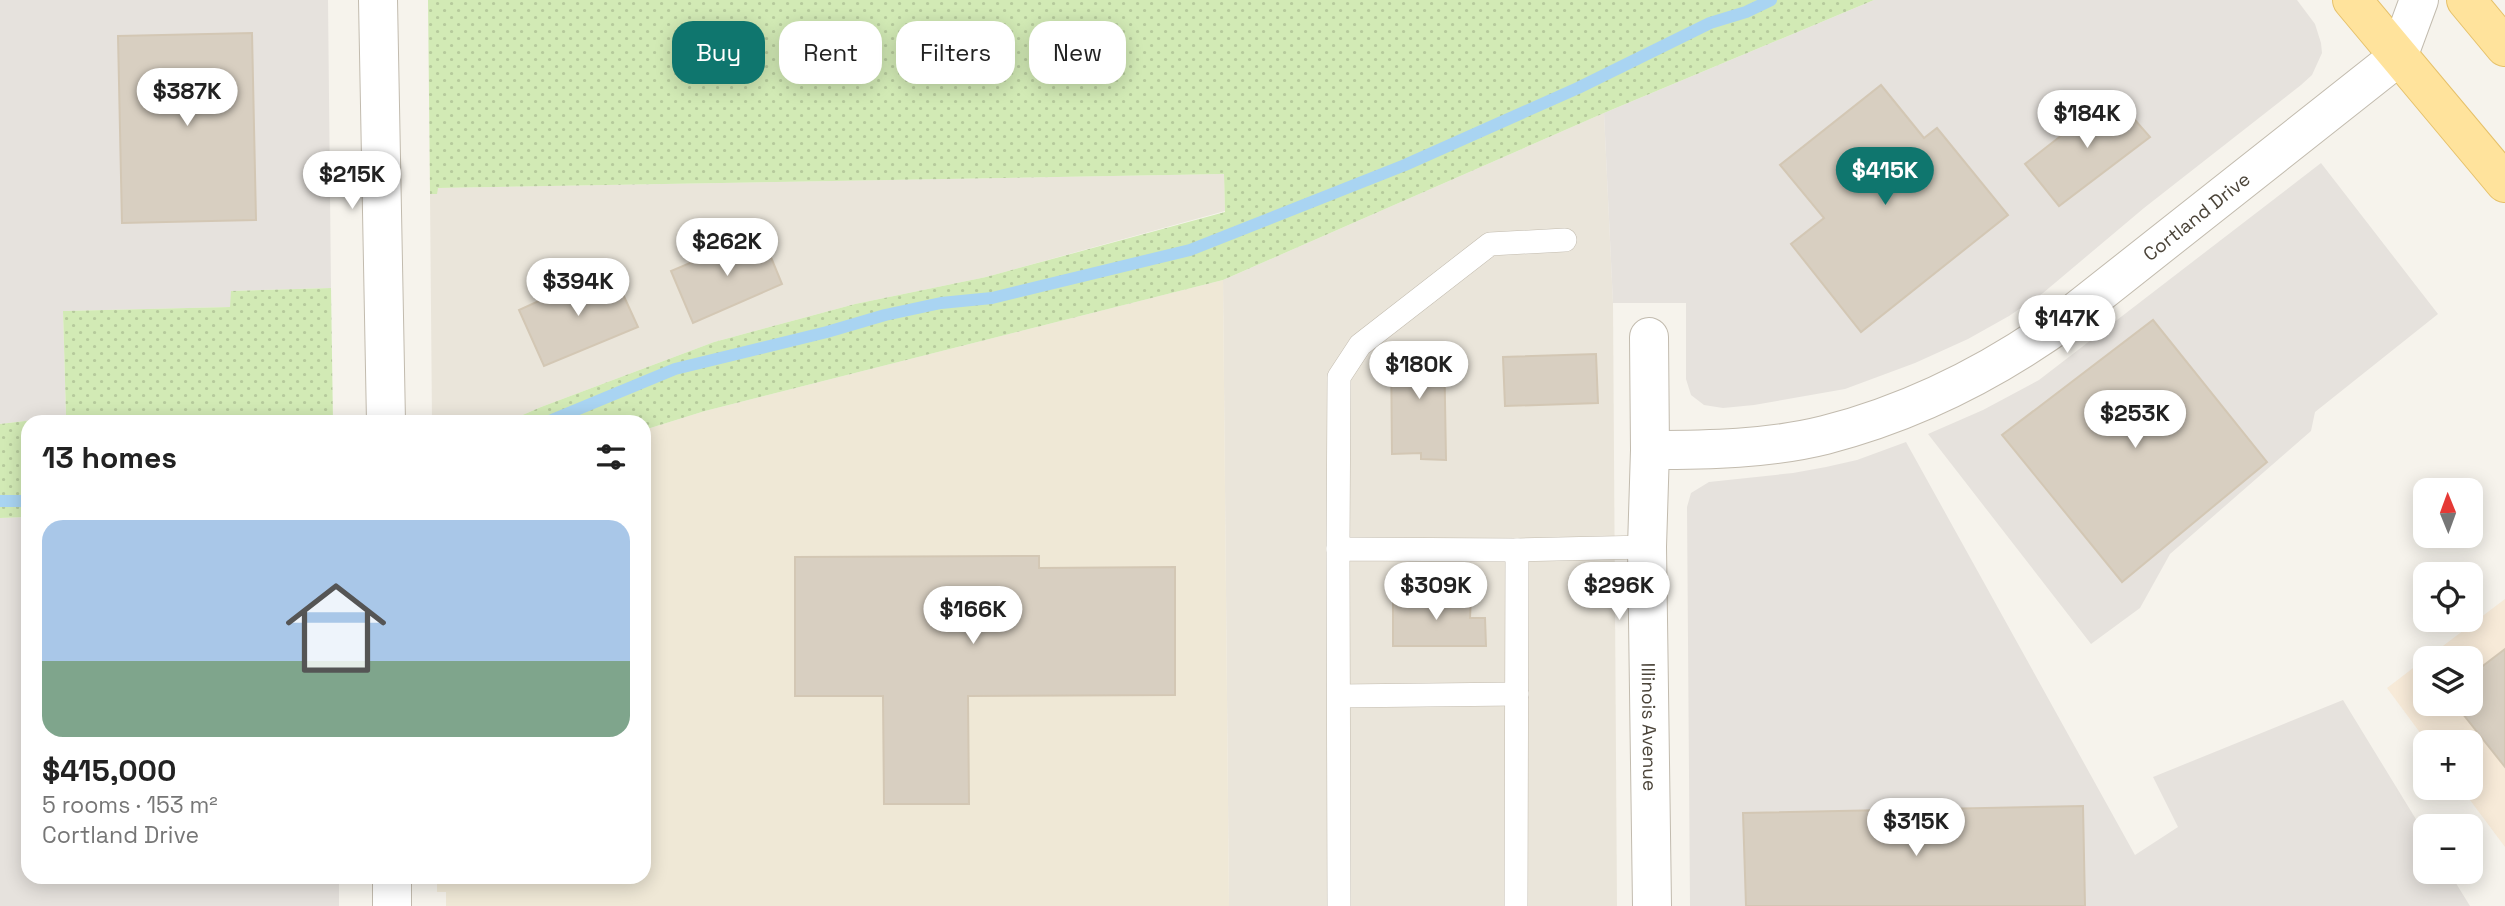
<!DOCTYPE html>
<html lang="en">
<head>
<meta charset="utf-8">
<style>
  :root { --surface:#fff; --page:#f6f6f6; --text:#222; --muted:#767676; --accent:#0f766e }
  body { margin:0; font-family:"Space Grotesk",sans-serif; background:var(--page); color:var(--text); height:100vh; display:flex; flex-direction:column; font-size:26px; white-space:nowrap }
  * { box-sizing:border-box; margin:0 }
  p { font-size:23px; color:var(--muted) }
  .icon { flex:none; width:38px; height:38px; fill:none; stroke:currentColor; stroke-width:2; stroke-linecap:round; stroke-linejoin:round }
  .map { position:relative; flex:1; overflow:hidden }
  .side { position:absolute; left:21px; top:415px; width:630px; height:469px; display:flex; flex-direction:column; background:var(--surface); border-radius:21px; box-shadow:0 4px 18px #0003 }
  .side>* { flex:none }
  .hud { position:absolute; left:672px; top:21px; width:665px; height:63px; display:flex; gap:14px }
  .needle { width:46px; rotate:359deg }
  .controls { position:absolute; left:2413px; top:478px; display:grid; gap:14px }
  .controls a { display:grid; place-items:center; width:70px; height:70px; border-radius:14px; background:var(--surface); box-shadow:0 4px 18px #0003; font-size:35px }
  .price { position:absolute; translate:-50% -60px; padding:0 16px; border-radius:24px; background:#fff; color:#222; font-size:23px; line-height:46px; filter:drop-shadow(0 2px 4px #0008) }
  .price::after { content:''; position:absolute; left:50%; top:42px; width:21px; height:16px; margin-left:-10px; background:inherit; clip-path:polygon(0 0,100% 0,50% 100%) }
  .price.active { background:var(--accent); color:#fff }
  ul { padding:0; list-style:none }
  li { display:grid; align-content:center; gap:14px; height:371px; padding:0 21px }
  li span { display:grid; place-items:center; height:217px; border-radius:21px; color:#555 }
  li>.icon { margin-inline-start:auto }
  span .icon { width:126px; height:126px; fill:#fffc; stroke-width:1 }
  li b { font-size:30px }
  h2 { display:flex; justify-content:space-between; align-items:center; height:84px; padding:0 21px; font-size:30px }
  .pill { padding:0 24px; border-radius:21px; background:var(--surface); box-shadow:0 4px 18px #0003; font-size:24px; line-height:63px }
  .pill.active { background:var(--accent); color:#fff }
  .map>svg:first-child { display:block }
  .residential { fill:#eae5da }
  .commercial { fill:#f7ead8 }
  .industrial { fill:#e6e2dd }
  .education { fill:#efe8d6 }
  .grass { fill:url(#grass-dots) }
  .lines { fill:none; stroke-linecap:round; stroke-linejoin:round }
  .stream { stroke:#a9d4f2; stroke-width:12 }
  .building { fill:#d8cfc1; stroke:#d3c7b4; stroke-width:2 }
  .lane-casing { stroke:#c2bbae; stroke-width:24 }
  .street-casing { stroke:#c2bbae; stroke-width:40 }
  .primary-casing { stroke:#e6c16a; stroke-width:40 }
  .lane { stroke:#fff; stroke-width:23 }
  .street { stroke:#fff; stroke-width:38 }
  .primary { stroke:#ffe39c; stroke-width:38 }
  .labels { text-anchor:middle; dominant-baseline:central; stroke-width:5; stroke-linejoin:round; paint-order:stroke }
  .street-label { font-size:19px; fill:#4b4439; stroke:#fff }
</style>
</head>
<body>
<div class="map">
<svg width="2505" height="906" viewBox="0 0 2505 906">
  <defs>
    <pattern id="grass-dots" width="8" height="8" patternUnits="userSpaceOnUse" patternTransform="scale(1.75)"><rect width="8" height="8" fill="#d2eab5"/><path d="M2 2h.1M6 6h.1" fill="none" stroke="#b6ca9c" stroke-width="1.8" stroke-linecap="round"/></pattern>
  </defs>
  <rect width="100%" height="100%" fill="#f6f3ec"/>
  <g class="residential">
    <polygon points="1604,113 1613,303 1617,906 1229,906 1223,280"/>
    <polygon points="1224,174 1225,211 986,277 855,304 714,342 541,407 506,422 432,422 430,194 437,194 437,188"/>
  </g>
  <polygon class="commercial" points="2505,599 2505,847 2461,788 2471,788 2471,742 2427,742 2387,688 2425,659 2426,704 2471,704 2471,658 2427,658"/>
  <g class="industrial">
    <polygon points="0,0 328,0 331,288 231,291 231,307 63,311 66,416 0,424"/>
    <polygon points="1874,0 2297,0 2315,24 2321,43 2322,53 2312,75 2301,85 2144,208 2043,293 2009,316 1968,339 1915,363 1845,389 1754,405 1723,408 1704,405 1691,395 1686,379 1686,303 1613,303 1604,113"/>
    <polygon points="2321,163 2438,314 2315,412 2311,431 2170,554 2140,608 2091,644 1928,434 1983,410 2039,380"/>
    <polygon points="1906,442 2135,855 2178,827 2153,777 2343,700 2425,834 2426,872 2449,872 2470,906 1690,906 1687,507 1691,493 1709,482 1793,473 1826,467 1857,460"/>
    <polygon points="28,517 28,877 339,877 339,906 0,906 0,518"/>
  </g>
  <polygon class="education" points="1223,280 1229,906 446,906 446,892 437,892 437,877 644,877 644,430 705,411"/>
  <g class="grass">
    <polygon points="428,0 1874,0 1604,113 1223,280 705,411 644,430 644,422 506,422 541,407 714,342 855,304 986,277 1225,212 1224,174 438,188 437,194 430,194"/>
    <polygon points="331,288 333,422 28,422 28,517 0,518 0,424 66,416 63,311 230,307 231,291"/>
  </g>
  <g class="lines">
    <g class="stream">
      <polyline points="547,422 675,369 827,332 885,315 941,303 992,298 1190,250 1405,165 1578,88 1710,23 1746,12 1771,0"/>
      <polyline points="0,501 28,501"/>
    </g>
  </g>
  <g class="building">
    <polygon points="252,33 256,220 122,223 118,36"/>
    <polygon points="1881,85 1924,138 1937,128 2008,215 1861,332 1791,244 1824,218 1780,165"/>
    <polygon points="2113,95 2150,137 2059,206 2025,164"/>
    <polygon points="761,233 782,284 693,323 671,271"/>
    <polygon points="611,268 638,327 544,366 519,310"/>
    <polygon points="2153,320 2267,462 2122,582 2002,435"/>
    <polygon points="1444,344 1446,460 1421,459 1421,453 1392,454 1391,345"/>
    <polygon points="1596,354 1598,403 1505,406 1503,357"/>
    <polygon points="1039,556 1039,568 1175,567 1175,695 968,696 969,804 884,804 883,696 795,696 795,557"/>
    <polygon points="1393,595 1471,595 1470,618 1485,618 1486,646 1393,646"/>
    <polygon points="2505,649 2505,767 2455,704 2471,704 2471,675"/>
    <polygon points="2083,806 2085,906 1746,906 1743,813"/>
  </g>
  <g class="lines">
    <g class="lane-casing">
      <g id="lane">
        <polyline points="1338,549 1339,377 1360,345 1490,244 1565,240"/>
        <polyline points="1339,696 1517,694"/>
        <polyline points="1339,906 1338,549 1517,550 1647,547"/>
        <polyline points="1516,906 1517,550"/>
      </g>
    </g>
    <g class="street-casing">
      <g id="street">
        <polyline points="378,0 386,422"/>
        <path id="s1" d="M1649,337L1650,450L1647,547L1652,906"/>
        <path id="s2" d="M1650,450C1708,450 1769,449 1825,435C1914,412 1995,371 2069,317L2398,57L2419,0"/>
        <polyline points="392,877 392,906"/>
      </g>
    </g>
    <g class="primary-casing">
      <g id="primary">
        <polyline points="2352,0 2505,183"/>
        <polyline points="2466,0 2505,47"/>
      </g>
    </g>
    <use href="#lane" class="lane"/>
    <use href="#street" class="street"/>
    <use href="#primary" class="primary"/>
  </g>
  <g class="labels">
    <g class="street-label">
      <text stroke="none"><textPath href="#s2" startOffset="611">Cortland Drive</textPath></text>
      <text stroke="none"><textPath href="#s1" startOffset="390">Illinois Avenue</textPath></text>
    </g>
  </g>
</svg>
<div class="controls">
<a><svg class="needle" viewBox="-14 -14 28 28"><path d="M0-13l5 13h-10z" fill="#e53935"/><path d="M0 13l5-13h-10z" fill="#767676"/></svg></a>
<a><svg class="icon" aria-label="locate" viewBox="0 0 24 24"><circle cx="12" cy="12" r="6"/><path d="M12 2v4M12 18v4M2 12h4M18 12h4"/></svg></a>
<a><svg class="icon" aria-label="layers" viewBox="0 0 24 24"><path d="M12 4l9 5-9 5-9-5zM3 14l9 5 9-5"/></svg></a>
<a>+</a>
<a>−</a>
</div>
<b class="price" style="left:187px;top:128px">$387K</b>
<b class="price" style="left:2087px;top:150px">$184K</b>
<b class="price active" style="left:1885px;top:207px">$415K</b>
<b class="price" style="left:352px;top:211px">$215K</b>
<b class="price" style="left:727px;top:278px">$262K</b>
<b class="price" style="left:578px;top:318px">$394K</b>
<b class="price" style="left:2067px;top:355px">$147K</b>
<b class="price" style="left:1419px;top:401px">$180K</b>
<b class="price" style="left:2135px;top:450px">$253K</b>
<b class="price" style="left:1436px;top:622px">$309K</b>
<b class="price" style="left:1619px;top:622px">$296K</b>
<b class="price" style="left:973px;top:646px">$166K</b>
<b class="price" style="left:1916px;top:858px">$315K</b>
<div class="hud">
<a class="pill active">Buy</a>
<a class="pill">Rent</a>
<a class="pill">Filters</a>
<a class="pill">New</a>
</div>
<section class="side">
<h2>13 homes<svg class="icon" aria-label="filters" viewBox="0 0 24 24"><path d="M4 7h16M4 17h16"/><circle cx="9" cy="7" r="2"/><circle cx="15" cy="17" r="2"/></svg></h2>
<ul>
<li><span style="background:linear-gradient(#a9c7e8 65%,#7fa58c 0)"><svg class="icon" aria-label="home" viewBox="0 0 24 24"><path d="M3 11l9-7 9 7M6 9v11h12V9"/></svg></span><div><b>$415,000</b><p>5 rooms · 153 m²</p><p>Cortland Drive</p></div></li>
</ul>
</section>
</div>
</body>
</html>
